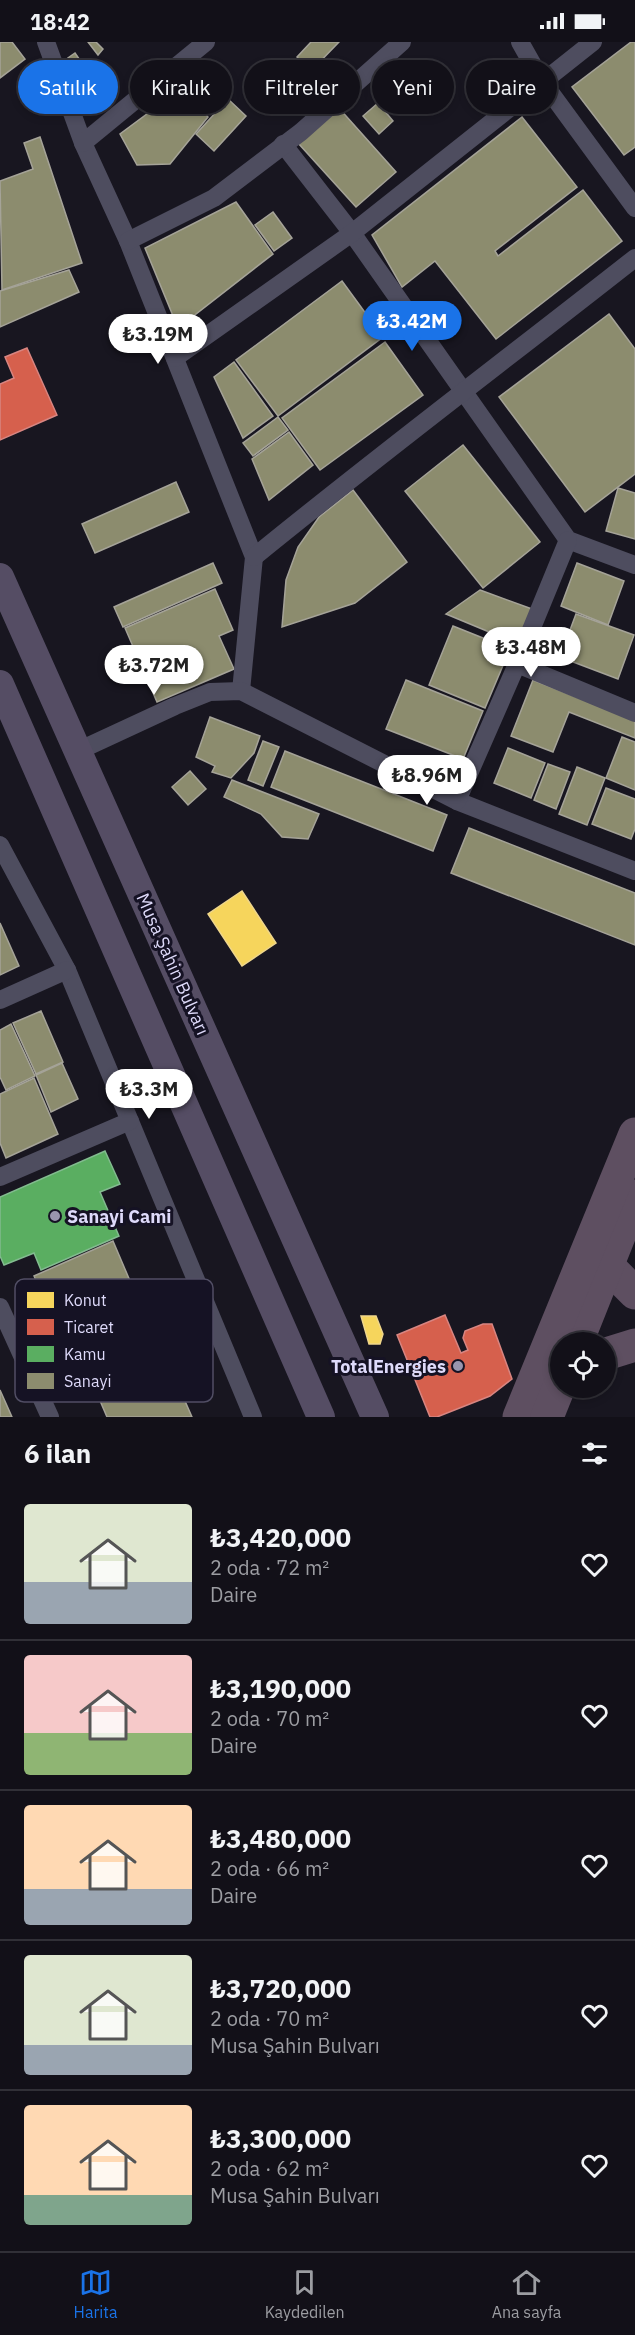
<!DOCTYPE html>
<html lang="tr">
<head>
<meta charset="utf-8">
<style>
  :root { --surface:#121018; --page:#1b1921; --text:#f1f3f6; --muted:#9c9da2; --line:#313037; --accent:#1a73e8 }
  body { margin:0; font-family:"IBM Plex Sans",sans-serif; background:var(--page); color:var(--text); height:100vh; display:flex; flex-direction:column; font-size:22px; white-space:nowrap }
  * { box-sizing:border-box; margin:0 }
  p { font-size:20px; color:var(--muted) }
  .icon { flex:none; width:33px; height:33px; fill:none; stroke:currentColor; stroke-width:2; stroke-linecap:round; stroke-linejoin:round }
  .map { position:relative; height:1375px; overflow:hidden }
  .drawer { display:flex; flex-direction:column; background:var(--surface); flex:1 }
  .drawer>* { flex:none }
  .guide { position:absolute; left:18px; top:18px; width:600px; height:54px; display:flex; gap:12px }
  .tools { position:absolute; left:550px; top:1290px; display:grid; gap:12px }
  .tools a { display:grid; place-items:center; width:66px; height:66px; border-radius:50%; background:var(--surface); box-shadow:0 3px 9px #0003,0 0 0 2px var(--line); font-size:30px }
  .price { position:absolute; translate:-50% -51px; padding:0 14px; border-radius:21px; background:#fff; color:#222; font-size:20px; line-height:39px; filter:drop-shadow(0 2px 3px #0008) }
  .price::after { content:''; position:absolute; left:50%; top:36px; width:18px; height:14px; margin-left:-9px; background:inherit; clip-path:polygon(0 0,100% 0,50% 100%) }
  .price.current { background:var(--accent); color:#fff }
  ul { padding:0; list-style:none }
  li { display:flex; align-items:center; gap:18px; height:150px; padding:0 24px }
  li+li { border-top:2px solid var(--line) }
  li span { display:grid; place-items:center; flex:none; width:168px; height:120px; border-radius:6px; color:#555 }
  li>.icon { margin-inline-start:auto }
  span .icon { width:72px; height:72px; fill:#fffc; stroke-width:1 }
  li b { font-size:26px }
  h2 { display:flex; justify-content:space-between; align-items:center; height:72px; padding:0 24px; font-size:26px }
  .chip { padding:0 21px; border-radius:27px; background:var(--surface); box-shadow:0 3px 9px #0003,0 0 0 2px var(--line); font-size:21px; line-height:54px }
  .chip.current { background:var(--accent); color:#fff }
  .status { display:flex; justify-content:space-between; align-items:center; height:42px; padding:0 30px; background:var(--surface); direction:ltr }
  .status svg { height:16px; fill:currentColor }
  .dock { display:flex; justify-content:space-around; align-items:center; height:84px; border-top:2px solid var(--line); background:var(--surface); font-size:16px; color:var(--muted) }
  .dock a { display:grid; justify-items:center; gap:3px }
  .dock .current { color:var(--accent) }
  .map>svg:first-child { display:block }
  .homes { fill:#f6d55c; stroke:#efd68b; stroke-width:1.5 }
  .shops { fill:#d6604d; stroke:#d88581; stroke-width:1.5 }
  .public { fill:#5aae61; stroke:#82bb8f; stroke-width:1.5 }
  .industry { fill:#8c8c6e; stroke:#a5a398; stroke-width:1.5 }
  .lines { fill:none; stroke-linecap:round; stroke-linejoin:round }
  .street { stroke:#4e4d5f; stroke-width:18 }
  .primary { stroke:#554d64; stroke-width:28 }
  .highway { stroke:#5e4f61; stroke-width:33 }
  .poi-dot { fill:#9995ae; stroke:#151224; stroke-width:2 }
  .labels { text-anchor:middle; dominant-baseline:central; stroke-width:6; stroke-linejoin:round; paint-order:stroke }
  .street-label { font-size:18px; fill:#dedafa; stroke:#151224 }
  .poi-label { font-size:18px; font-weight:bold; fill:#dedafa; stroke:#151224; text-anchor:start }
  .key { fill:#151224; stroke:#514e64; stroke-width:1.5 }
  .key-label { font-size:16px; fill:#dedafa }
</style>
</head>
<body>
<div class="status"><b>18:42</b><svg viewBox="0 0 49 12"><path d="M0 12V9h3v3zM5 12V6h3v6zM10 12V3h3v9zM15 12V0h3v12zM26 1h20v11H26zM47 4h2v5h-2z"/></svg></div>
<div class="map">
<svg width="635" height="1375" viewBox="0 0 635 1375">
  <rect width="100%" height="100%" fill="#181620"/>
  <g class="homes">
    <polygon points="242,849 276,901 242,924 208,872"/>
    <polygon points="361,1274 376,1274 383,1292 380,1302 369,1302"/>
  </g>
  <g class="shops">
    <polygon points="27,306 57,373 0,398 0,342 14,336 5,315"/>
    <polygon points="445,1273 461,1311 468,1308 463,1296 465,1289 483,1282 492,1282 512,1337 490,1354 437,1375 430,1375 397,1293"/>
  </g>
  <polygon class="public" points="105,1109 120,1142 100,1150 119,1194 41,1228 34,1211 4,1223 0,1214 0,1155"/>
  <g class="industry">
    <polygon points="0,0 12,0 25,17 0,36"/>
    <polygon points="88,0 96,0 103,7 98,13"/>
    <polygon points="311,0 339,0 311,29 297,15"/>
    <polygon points="631,0 635,0 635,105 624,113 572,45"/>
    <polygon points="75,11 84,24 77,29 68,16"/>
    <polygon points="182,46 208,75 170,122 137,123 120,92"/>
    <polygon points="228,57 246,74 214,109 196,92"/>
    <polygon points="378,61 393,79 379,92 363,74"/>
    <polygon points="338,65 396,130 356,165 298,101"/>
    <polygon points="522,75 577,145 495,209 498,214 583,148 622,199 496,297 435,219 402,245 372,193"/>
    <polygon points="40,95 82,221 2,248 0,139 33,127 24,101"/>
    <polygon points="236,160 273,212 178,286 145,206"/>
    <polygon points="273,170 292,196 274,209 255,183"/>
    <polygon points="69,228 79,250 0,285 0,249"/>
    <polygon points="342,239 383,295 278,374 236,318"/>
    <polygon points="609,272 635,307 635,432 585,470 499,355"/>
    <polygon points="385,300 423,353 320,428 282,376"/>
    <polygon points="234,320 273,374 243,396 214,335"/>
    <polygon points="278,375 288,388 253,414 243,401"/>
    <polygon points="289,390 313,423 269,458 252,417"/>
    <polygon points="463,403 540,500 483,546 405,449"/>
    <polygon points="176,440 189,470 95,511 82,482"/>
    <polygon points="618,446 635,451 635,497 606,489"/>
    <polygon points="353,448 407,520 355,561 282,585 286,538 298,505 319,475"/>
    <polygon points="213,521 222,541 123,585 114,565"/>
    <polygon points="577,521 624,539 608,583 561,564"/>
    <polygon points="215,547 233,588 219,594 234,627 157,660 125,586"/>
    <polygon points="480,548 532,567 518,602 446,572"/>
    <polygon points="576,572 634,593 618,637 560,615"/>
    <polygon points="453,584 488,598 490,594 512,602 485,666 429,643"/>
    <polygon points="406,638 483,669 463,717 386,687"/>
    <polygon points="533,638 635,678 635,696 569,670 553,710 511,694"/>
    <polygon points="210,675 260,694 254,711 231,736 212,730 215,724 196,715"/>
    <polygon points="622,695 635,700 635,748 606,736"/>
    <polygon points="263,699 279,705 263,744 248,738"/>
    <polygon points="508,706 545,721 531,756 494,741"/>
    <polygon points="285,709 447,773 433,809 271,745"/>
    <polygon points="548,722 570,730 556,767 534,758"/>
    <polygon points="577,725 605,736 587,783 559,772"/>
    <polygon points="190,729 206,747 188,763 172,745"/>
    <polygon points="232,738 319,772 308,797 282,795 261,772 224,755"/>
    <polygon points="606,746 635,757 635,787 631,797 592,782"/>
    <polygon points="469,786 635,851 635,903 451,831"/>
    <polygon points="0,881 19,924 0,933"/>
    <polygon points="41,969 63,1020 36,1032 13,981"/>
    <polygon points="11,982 35,1034 6,1048 0,1035 0,988"/>
    <polygon points="62,1021 78,1057 51,1070 36,1033"/>
    <polygon points="34,1036 58,1092 6,1116 0,1101 0,1052"/>
    <polygon points="113,1199 139,1260 60,1295 34,1234"/>
    <polygon points="163,1309 192,1375 107,1375 92,1340"/>
    <polygon points="0,1348 12,1375 0,1375"/>
  </g>
  <g class="lines">
    <g class="street">
      <polyline points="46,0 83,101 128,199 254,515 241,649"/>
      <polyline points="520,0 542,39 635,166"/>
      <polyline points="83,101 206,0"/>
      <polyline points="283,102 352,191 568,498 635,523"/>
      <polyline points="128,199 214,156 301,90 402,0"/>
      <polyline points="175,316 352,191 593,0"/>
      <path d="M254,515C379,413 508,316 635,216"/>
      <polyline points="517,622 635,671"/>
      <polyline points="78,709 175,664 210,650 241,649 457,759 635,829"/>
      <polyline points="457,759 517,622 568,498"/>
      <polyline points="0,803 67,928 253,1375"/>
      <polyline points="0,958 67,928"/>
      <polyline points="0,1135 130,1079"/>
      <polyline points="0,1265 50,1375"/>
    </g>
    <g class="primary">
      <polyline points="0,535 375,1375"/>
      <polyline points="0,642 321,1375"/>
    </g>
    <g class="highway">
      <polyline points="608,1224 635,1251"/>
      <polyline points="577,1300 635,1154"/>
      <polyline points="606,1312 635,1303"/>
      <polyline points="519,1375 635,1092"/>
      <polyline points="547,1375 561,1340"/>
    </g>
  </g>
  <g class="poi-dot">
    <circle cx="55" cy="1174" r="6"/>
    <circle cx="458" cy="1324" r="6"/>
  </g>
  <g class="labels">
    <g class="street-label">
      <text transform="translate(173 922) rotate(66)">Musa Şahin Bulvarı</text>
    </g>
    <g class="poi-label">
      <text x="67" y="1174">Sanayi Cami</text>
      <text x="446" y="1324" text-anchor="end">TotalEnergies</text>
    </g>
  </g>
  <rect x="15" y="1237" width="198" height="123" rx="9" class="key"/>
  <rect x="27" y="1250" width="27" height="16" fill="#f6d55c"/>
  <rect x="27" y="1277" width="27" height="16" fill="#d6604d"/>
  <rect x="27" y="1304" width="27" height="16" fill="#5aae61"/>
  <rect x="27" y="1331" width="27" height="16" fill="#8c8c6e"/>
  <g class="key-label">
    <text x="64" y="1264">Konut</text>
    <text x="64" y="1291">Ticaret</text>
    <text x="64" y="1318">Kamu</text>
    <text x="64" y="1345">Sanayi</text>
  </g>
</svg>
<div class="tools">
<a><svg class="icon" aria-label="locate" viewBox="0 0 24 24"><circle cx="12" cy="12" r="6"/><path d="M12 2v4M12 18v4M2 12h4M18 12h4"/></svg></a>
</div>
<b class="price current" style="left:412px;top:310px">₺3.42M</b>
<b class="price" style="left:158px;top:323px">₺3.19M</b>
<b class="price" style="left:531px;top:636px">₺3.48M</b>
<b class="price" style="left:154px;top:654px">₺3.72M</b>
<b class="price" style="left:427px;top:764px">₺8.96M</b>
<b class="price" style="left:149px;top:1078px">₺3.3M</b>
<div class="guide">
<a class="chip current">Satılık</a>
<a class="chip">Kiralık</a>
<a class="chip">Filtreler</a>
<a class="chip">Yeni</a>
<a class="chip">Daire</a>
</div>
</div>
<section class="drawer">
<h2>6 ilan<svg class="icon" aria-label="filters" viewBox="0 0 24 24"><path d="M4 7h16M4 17h16"/><circle cx="9" cy="7" r="2"/><circle cx="15" cy="17" r="2"/></svg></h2>
<ul>
<li><span style="background:linear-gradient(#dfe7d0 65%,#9aa5b1 0)"><svg class="icon" aria-label="home" viewBox="0 0 24 24"><path d="M3 11l9-7 9 7M6 9v11h12V9"/></svg></span><div><b>₺3,420,000</b><p>2 oda · 72 m²</p><p>Daire</p></div><svg class="icon" aria-label="heart" viewBox="0 0 24 24"><path d="M12 20l-8-8c-3-5 5-10 8-4 3-6 11-1 8 4z"/></svg></li>
<li><span style="background:linear-gradient(#f6c9c9 65%,#8fb573 0)"><svg class="icon" aria-label="home" viewBox="0 0 24 24"><path d="M3 11l9-7 9 7M6 9v11h12V9"/></svg></span><div><b>₺3,190,000</b><p>2 oda · 70 m²</p><p>Daire</p></div><svg class="icon" aria-label="heart" viewBox="0 0 24 24"><path d="M12 20l-8-8c-3-5 5-10 8-4 3-6 11-1 8 4z"/></svg></li>
<li><span style="background:linear-gradient(#ffd9b3 70%,#9aa5b1 0)"><svg class="icon" aria-label="home" viewBox="0 0 24 24"><path d="M3 11l9-7 9 7M6 9v11h12V9"/></svg></span><div><b>₺3,480,000</b><p>2 oda · 66 m²</p><p>Daire</p></div><svg class="icon" aria-label="heart" viewBox="0 0 24 24"><path d="M12 20l-8-8c-3-5 5-10 8-4 3-6 11-1 8 4z"/></svg></li>
<li><span style="background:linear-gradient(#dfe7d0 75%,#9aa5b1 0)"><svg class="icon" aria-label="home" viewBox="0 0 24 24"><path d="M3 11l9-7 9 7M6 9v11h12V9"/></svg></span><div><b>₺3,720,000</b><p>2 oda · 70 m²</p><p>Musa Şahin Bulvarı</p></div><svg class="icon" aria-label="heart" viewBox="0 0 24 24"><path d="M12 20l-8-8c-3-5 5-10 8-4 3-6 11-1 8 4z"/></svg></li>
<li><span style="background:linear-gradient(#ffd9b3 75%,#7fa58c 0)"><svg class="icon" aria-label="home" viewBox="0 0 24 24"><path d="M3 11l9-7 9 7M6 9v11h12V9"/></svg></span><div><b>₺3,300,000</b><p>2 oda · 62 m²</p><p>Musa Şahin Bulvarı</p></div><svg class="icon" aria-label="heart" viewBox="0 0 24 24"><path d="M12 20l-8-8c-3-5 5-10 8-4 3-6 11-1 8 4z"/></svg></li>
</ul>
</section>
<nav class="dock">
<a class="current"><svg class="icon" aria-label="map" viewBox="0 0 24 24"><path d="M3 6l6-2 6 2 6-2v14l-6 2-6-2-6 2zM9 4v14M15 6v14"/></svg>Harita</a>
<a><svg class="icon" aria-label="saved" viewBox="0 0 24 24"><path d="M7 4h10v16l-5-4-5 4z"/></svg>Kaydedilen</a>
<a><svg class="icon" aria-label="home" viewBox="0 0 24 24"><path d="M3 11l9-7 9 7M6 9v11h12V9"/></svg>Ana sayfa</a>
</nav>
</body>
</html>
